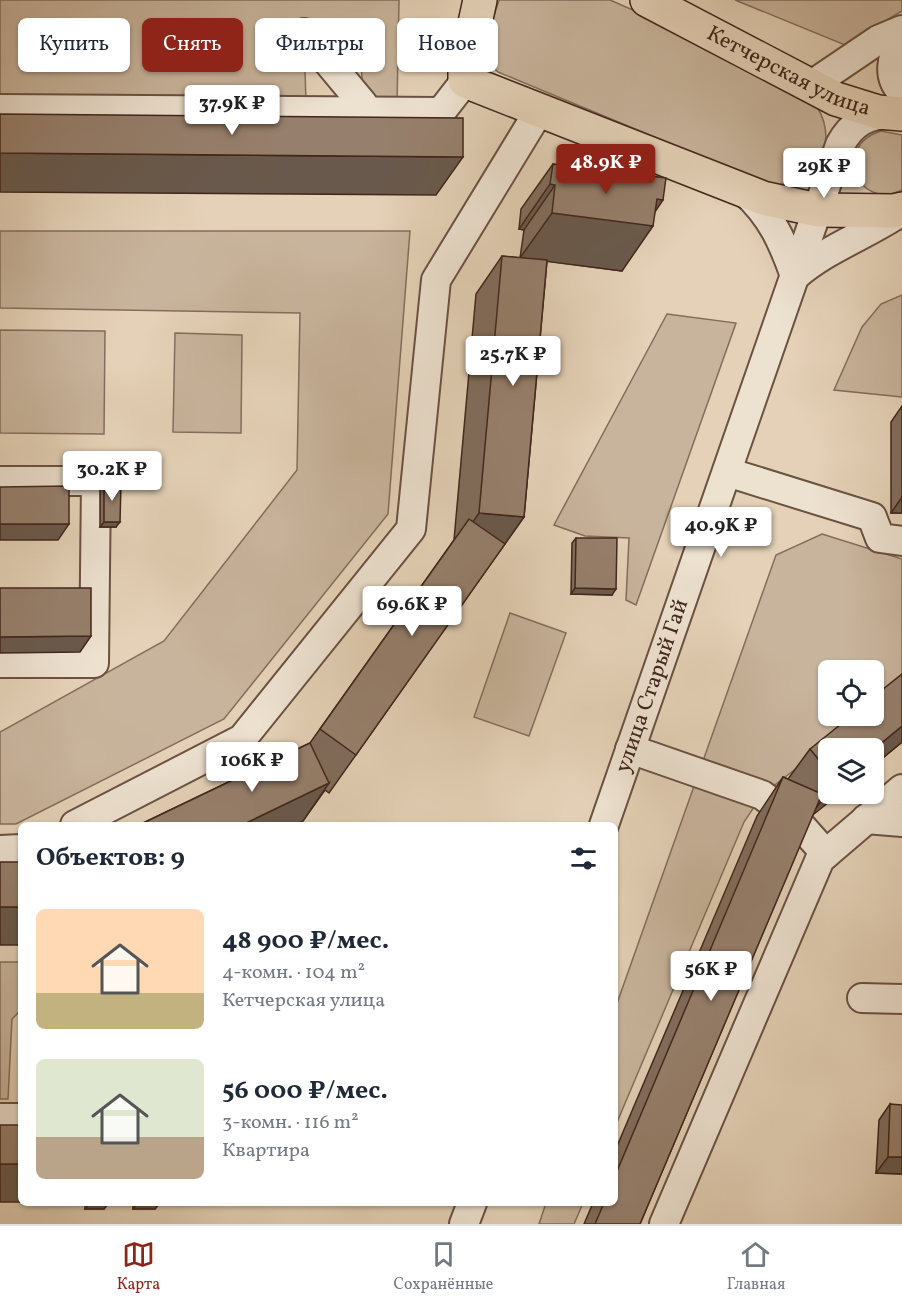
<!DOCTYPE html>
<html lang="ru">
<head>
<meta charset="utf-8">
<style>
  :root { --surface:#fff; --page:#f2f2f3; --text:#1f2937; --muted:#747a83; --line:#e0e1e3; --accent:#8f2418 }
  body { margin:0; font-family:Vollkorn,serif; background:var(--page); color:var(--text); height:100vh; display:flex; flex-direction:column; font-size:22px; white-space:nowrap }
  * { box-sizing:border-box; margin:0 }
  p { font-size:20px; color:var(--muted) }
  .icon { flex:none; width:33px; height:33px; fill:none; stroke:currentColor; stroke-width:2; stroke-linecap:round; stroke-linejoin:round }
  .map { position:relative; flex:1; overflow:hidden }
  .panel { position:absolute; left:18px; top:822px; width:600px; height:384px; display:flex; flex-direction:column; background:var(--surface); border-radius:9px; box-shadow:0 2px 4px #0004 }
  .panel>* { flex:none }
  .top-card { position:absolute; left:18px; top:18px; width:600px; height:54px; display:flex; gap:12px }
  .controls { position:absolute; left:818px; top:660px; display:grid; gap:12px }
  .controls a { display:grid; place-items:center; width:66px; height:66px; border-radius:9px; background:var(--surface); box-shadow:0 2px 4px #0004; font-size:30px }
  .price { position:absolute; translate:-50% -51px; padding:0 14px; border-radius:6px; background:#fff; color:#222; font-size:20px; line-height:39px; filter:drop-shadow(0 2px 3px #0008) }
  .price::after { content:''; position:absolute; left:50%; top:36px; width:18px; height:14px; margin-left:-9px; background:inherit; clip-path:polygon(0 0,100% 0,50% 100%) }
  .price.selected { background:var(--accent); color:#fff }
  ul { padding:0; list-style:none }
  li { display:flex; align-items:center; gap:18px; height:150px; padding:0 18px }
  li span { display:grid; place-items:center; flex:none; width:168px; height:120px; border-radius:9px; color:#555 }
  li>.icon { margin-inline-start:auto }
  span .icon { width:72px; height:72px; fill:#fffc; stroke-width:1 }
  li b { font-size:26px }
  h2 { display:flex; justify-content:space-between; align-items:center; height:72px; padding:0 18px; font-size:26px }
  .chip { padding:0 21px; border-radius:9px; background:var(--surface); box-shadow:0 2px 4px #0004; font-size:21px; line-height:54px }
  .chip.selected { background:var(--accent); color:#fff }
  .tab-bar { display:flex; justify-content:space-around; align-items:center; height:84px; border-top:2px solid var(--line); background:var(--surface); font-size:16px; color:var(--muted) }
  .tab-bar a { display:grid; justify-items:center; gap:3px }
  .tab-bar .selected { color:var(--accent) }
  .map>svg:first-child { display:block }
  .green { fill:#c8b49c; stroke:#846d5c; stroke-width:1.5 }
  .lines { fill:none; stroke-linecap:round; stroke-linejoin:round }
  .minor-casing { stroke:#6a5142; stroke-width:32 }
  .major-casing { stroke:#41261b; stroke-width:36 }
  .minor { stroke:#ede1d0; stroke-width:28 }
  .major { stroke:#e4d1b7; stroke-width:33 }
  .wall { fill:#816d5d; stroke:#41261b; stroke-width:1.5 }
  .shaded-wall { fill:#69594c; stroke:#41261b; stroke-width:1.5 }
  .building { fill:#967f6c; stroke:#41261b; stroke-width:1.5 }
  .labels { text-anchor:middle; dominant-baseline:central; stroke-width:6; stroke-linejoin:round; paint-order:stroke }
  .street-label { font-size:22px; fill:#41261b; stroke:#ede1d0 }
</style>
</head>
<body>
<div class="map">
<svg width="902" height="1224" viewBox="0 0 902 1224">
  <rect width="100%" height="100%" fill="#e4d1b7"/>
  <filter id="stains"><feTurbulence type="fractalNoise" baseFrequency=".00333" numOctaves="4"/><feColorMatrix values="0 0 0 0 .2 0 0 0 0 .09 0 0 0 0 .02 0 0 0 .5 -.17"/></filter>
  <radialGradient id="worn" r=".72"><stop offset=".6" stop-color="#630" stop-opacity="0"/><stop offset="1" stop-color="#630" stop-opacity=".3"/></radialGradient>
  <g class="green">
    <polygon points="0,0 399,0 397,104 363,104 360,31 304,33 306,104 0,101"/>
    <path d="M499,0H610L761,66L817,107C842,147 811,193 765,183L498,72C476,56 493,21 499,0Z"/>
    <polygon points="735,0 902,0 902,11 845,45"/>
    <path d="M881,131L902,135V190C859,212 830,147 881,131Z"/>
    <polygon points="0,231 410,231 388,514 224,719 16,824 0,824 0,732 164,641 297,470 300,313 0,308"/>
    <polygon points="902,295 902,397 834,390 862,327 881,304"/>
    <polygon points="667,314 736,323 636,605 626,600 629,538 585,536 554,525"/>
    <polygon points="0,330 105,331 104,434 0,433"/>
    <polygon points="175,333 242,335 241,433 173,432"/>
    <polygon points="822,534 902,559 902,686 873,709 873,670 828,670 828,716 864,716 762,795 744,822 615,1127 615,1009 776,555"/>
    <polygon points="510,613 566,633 529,736 474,717"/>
    <polygon points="0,962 21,962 21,1010 12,1019 8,1099 0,1099"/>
    <polygon points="546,1203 583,1203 574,1224 539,1224"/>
  </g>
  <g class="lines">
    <g class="minor-casing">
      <g id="minor">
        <polyline points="304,33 363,104 362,112"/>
        <path d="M902,40C891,57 887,77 902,92"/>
        <polyline points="810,86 878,40 902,30"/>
        <polyline points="0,109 441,112 465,81"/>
        <path d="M744,191C771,215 783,242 795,276"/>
        <path d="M795,276C827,248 867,235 902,211"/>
        <polyline points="727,472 872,517 880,538 902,541"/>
        <polyline points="0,481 96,481 94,663 0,663"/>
        <polyline points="630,749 762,795 781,809"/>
        <polyline points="866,819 902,822"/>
        <polyline points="75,825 242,739 411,529 436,280 539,111"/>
        <path id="s1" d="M604,825L840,145C852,122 869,113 894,114"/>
        <polyline points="801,826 826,854"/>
        <polyline points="0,850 21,849"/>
        <polyline points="862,998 902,999"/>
        <polyline points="0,1118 21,1118"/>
        <polyline points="464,1224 472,1203"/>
        <polyline points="664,1224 820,859 902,789"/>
      </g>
    </g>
    <g class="major-casing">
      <g id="major">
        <polyline points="480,0 465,69 465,81 763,198 818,210 893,211 902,209"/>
        <path id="s2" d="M647,0L836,99L878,112L902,114"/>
      </g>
    </g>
    <use href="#minor" class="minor"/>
    <use href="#major" class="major"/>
  </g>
  <g class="wall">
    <polygon points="553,164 655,211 622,271 547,261 524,517 329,793 325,790 303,821 295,825 139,825 310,743 454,540 476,294 502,256 520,258 524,230 519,229 521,209"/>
    <polygon points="902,406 902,513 891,513 891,422"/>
    <polygon points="104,482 116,527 100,527 100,488"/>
    <polygon points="576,538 612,595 571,594 572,543"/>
    <polygon points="902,742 873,766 873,748 828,748 828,794 839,794 813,814 640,1224 584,1224 593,1203 615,1203 615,1151 757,816 783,777 788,779 810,749"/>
    <polygon points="890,1104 902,1174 876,1173 879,1120"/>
    <polygon points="85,1203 108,1203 104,1209 85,1209"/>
    <polygon points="133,1203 159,1203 159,1204 155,1209 133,1209"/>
  </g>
  <g class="shaded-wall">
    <polygon points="0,153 463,157 436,195 0,192"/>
    <polygon points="550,184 555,185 524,230 519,229"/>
    <polygon points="657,199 663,200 646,225 653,226 622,271 520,258 552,213"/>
    <polygon points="902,497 902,513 891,513"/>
    <polygon points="479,513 524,517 497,555 453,551"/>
    <polygon points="104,522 120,522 116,527 100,527"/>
    <polygon points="0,524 69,524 58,540 0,540"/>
    <polygon points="575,588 616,589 612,595 571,594"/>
    <polygon points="91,636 80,652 0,653 0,637"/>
    <polygon points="902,726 902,742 873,766 873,750"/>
    <polygon points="329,783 303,821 295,825 242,825"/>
    <polygon points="828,791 828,794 839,794 809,818"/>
    <rect x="0" y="907" width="21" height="38"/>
    <polygon points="888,1157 902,1157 902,1174 876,1173"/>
    <rect x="0" y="1164" width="21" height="38"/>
    <polygon points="137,1203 159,1204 155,1209 133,1209"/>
    <polygon points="89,1204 108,1204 104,1209 85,1209"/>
  </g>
  <g class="building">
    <polygon points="0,114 463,118 463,157 0,153"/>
    <polygon points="553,164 666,178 663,200 657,199 653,226 552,213 555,185 550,184"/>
    <polygon points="502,256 547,260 524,517 479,513"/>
    <polygon points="104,482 121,483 120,522 104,522"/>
    <polygon points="69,486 69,524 0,524 0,487"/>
    <polygon points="469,519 505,544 356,755 320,729"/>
    <polygon points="576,538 617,538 616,589 575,588"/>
    <polygon points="0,588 91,588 91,636 0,637"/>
    <polygon points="902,674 902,726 873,750 873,748 828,748 828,771 810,749 851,716 873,716 873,697"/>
    <polygon points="310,743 329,783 242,825 139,825"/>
    <polygon points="783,777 822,794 640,1224 595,1224 604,1203 615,1203 615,1176"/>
    <rect x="0" y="862" width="21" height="45"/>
    <polygon points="890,1104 902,1105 902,1157 888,1157"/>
    <rect x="0" y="1125" width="21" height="39"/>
  </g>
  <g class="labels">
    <g class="street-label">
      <text stroke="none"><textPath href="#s2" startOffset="159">Кетчерская улица</textPath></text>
      <text stroke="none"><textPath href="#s1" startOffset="147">улица Старый Гай</textPath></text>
    </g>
  </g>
  <rect width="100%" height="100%" filter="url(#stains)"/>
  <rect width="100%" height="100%" fill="url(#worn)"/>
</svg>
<div class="controls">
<a><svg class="icon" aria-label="locate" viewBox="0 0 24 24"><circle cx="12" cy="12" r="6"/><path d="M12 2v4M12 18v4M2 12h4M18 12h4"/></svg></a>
<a><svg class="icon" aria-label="layers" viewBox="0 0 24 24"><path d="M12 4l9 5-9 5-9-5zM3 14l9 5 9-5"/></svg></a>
</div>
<b class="price" style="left:232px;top:136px">37.9K ₽</b>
<b class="price selected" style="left:606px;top:195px">48.9K ₽</b>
<b class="price" style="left:824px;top:199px">29K ₽</b>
<b class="price" style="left:513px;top:387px">25.7K ₽</b>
<b class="price" style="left:112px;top:502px">30.2K ₽</b>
<b class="price" style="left:721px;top:558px">40.9K ₽</b>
<b class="price" style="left:412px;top:637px">69.6K ₽</b>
<b class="price" style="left:252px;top:793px">106K ₽</b>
<b class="price" style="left:711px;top:1002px">56K ₽</b>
<div class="top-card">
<a class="chip">Купить</a>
<a class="chip selected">Снять</a>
<a class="chip">Фильтры</a>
<a class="chip">Новое</a>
</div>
<section class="panel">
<h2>Объектов: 9<svg class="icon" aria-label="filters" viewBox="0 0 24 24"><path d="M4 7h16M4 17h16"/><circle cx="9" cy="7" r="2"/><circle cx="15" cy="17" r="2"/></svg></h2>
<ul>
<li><span style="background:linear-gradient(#ffd9b3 70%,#c2b280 0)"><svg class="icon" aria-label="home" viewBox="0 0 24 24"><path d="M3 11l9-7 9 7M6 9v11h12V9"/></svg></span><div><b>48 900 ₽/мес.</b><p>4-комн. · 104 m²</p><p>Кетчерская улица</p></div></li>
<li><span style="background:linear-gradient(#dfe7d0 65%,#b9a48a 0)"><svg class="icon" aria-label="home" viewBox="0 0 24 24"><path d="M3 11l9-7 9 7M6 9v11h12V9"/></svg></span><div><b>56 000 ₽/мес.</b><p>3-комн. · 116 m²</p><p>Квартира</p></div></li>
</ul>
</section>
</div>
<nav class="tab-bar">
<a class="selected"><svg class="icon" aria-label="map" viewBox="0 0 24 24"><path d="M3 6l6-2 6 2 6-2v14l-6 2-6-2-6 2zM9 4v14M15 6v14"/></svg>Карта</a>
<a><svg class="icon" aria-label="saved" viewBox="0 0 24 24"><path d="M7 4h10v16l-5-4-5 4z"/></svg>Сохранённые</a>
<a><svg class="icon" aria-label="home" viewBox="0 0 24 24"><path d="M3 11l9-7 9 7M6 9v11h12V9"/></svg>Главная</a>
</nav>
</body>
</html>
